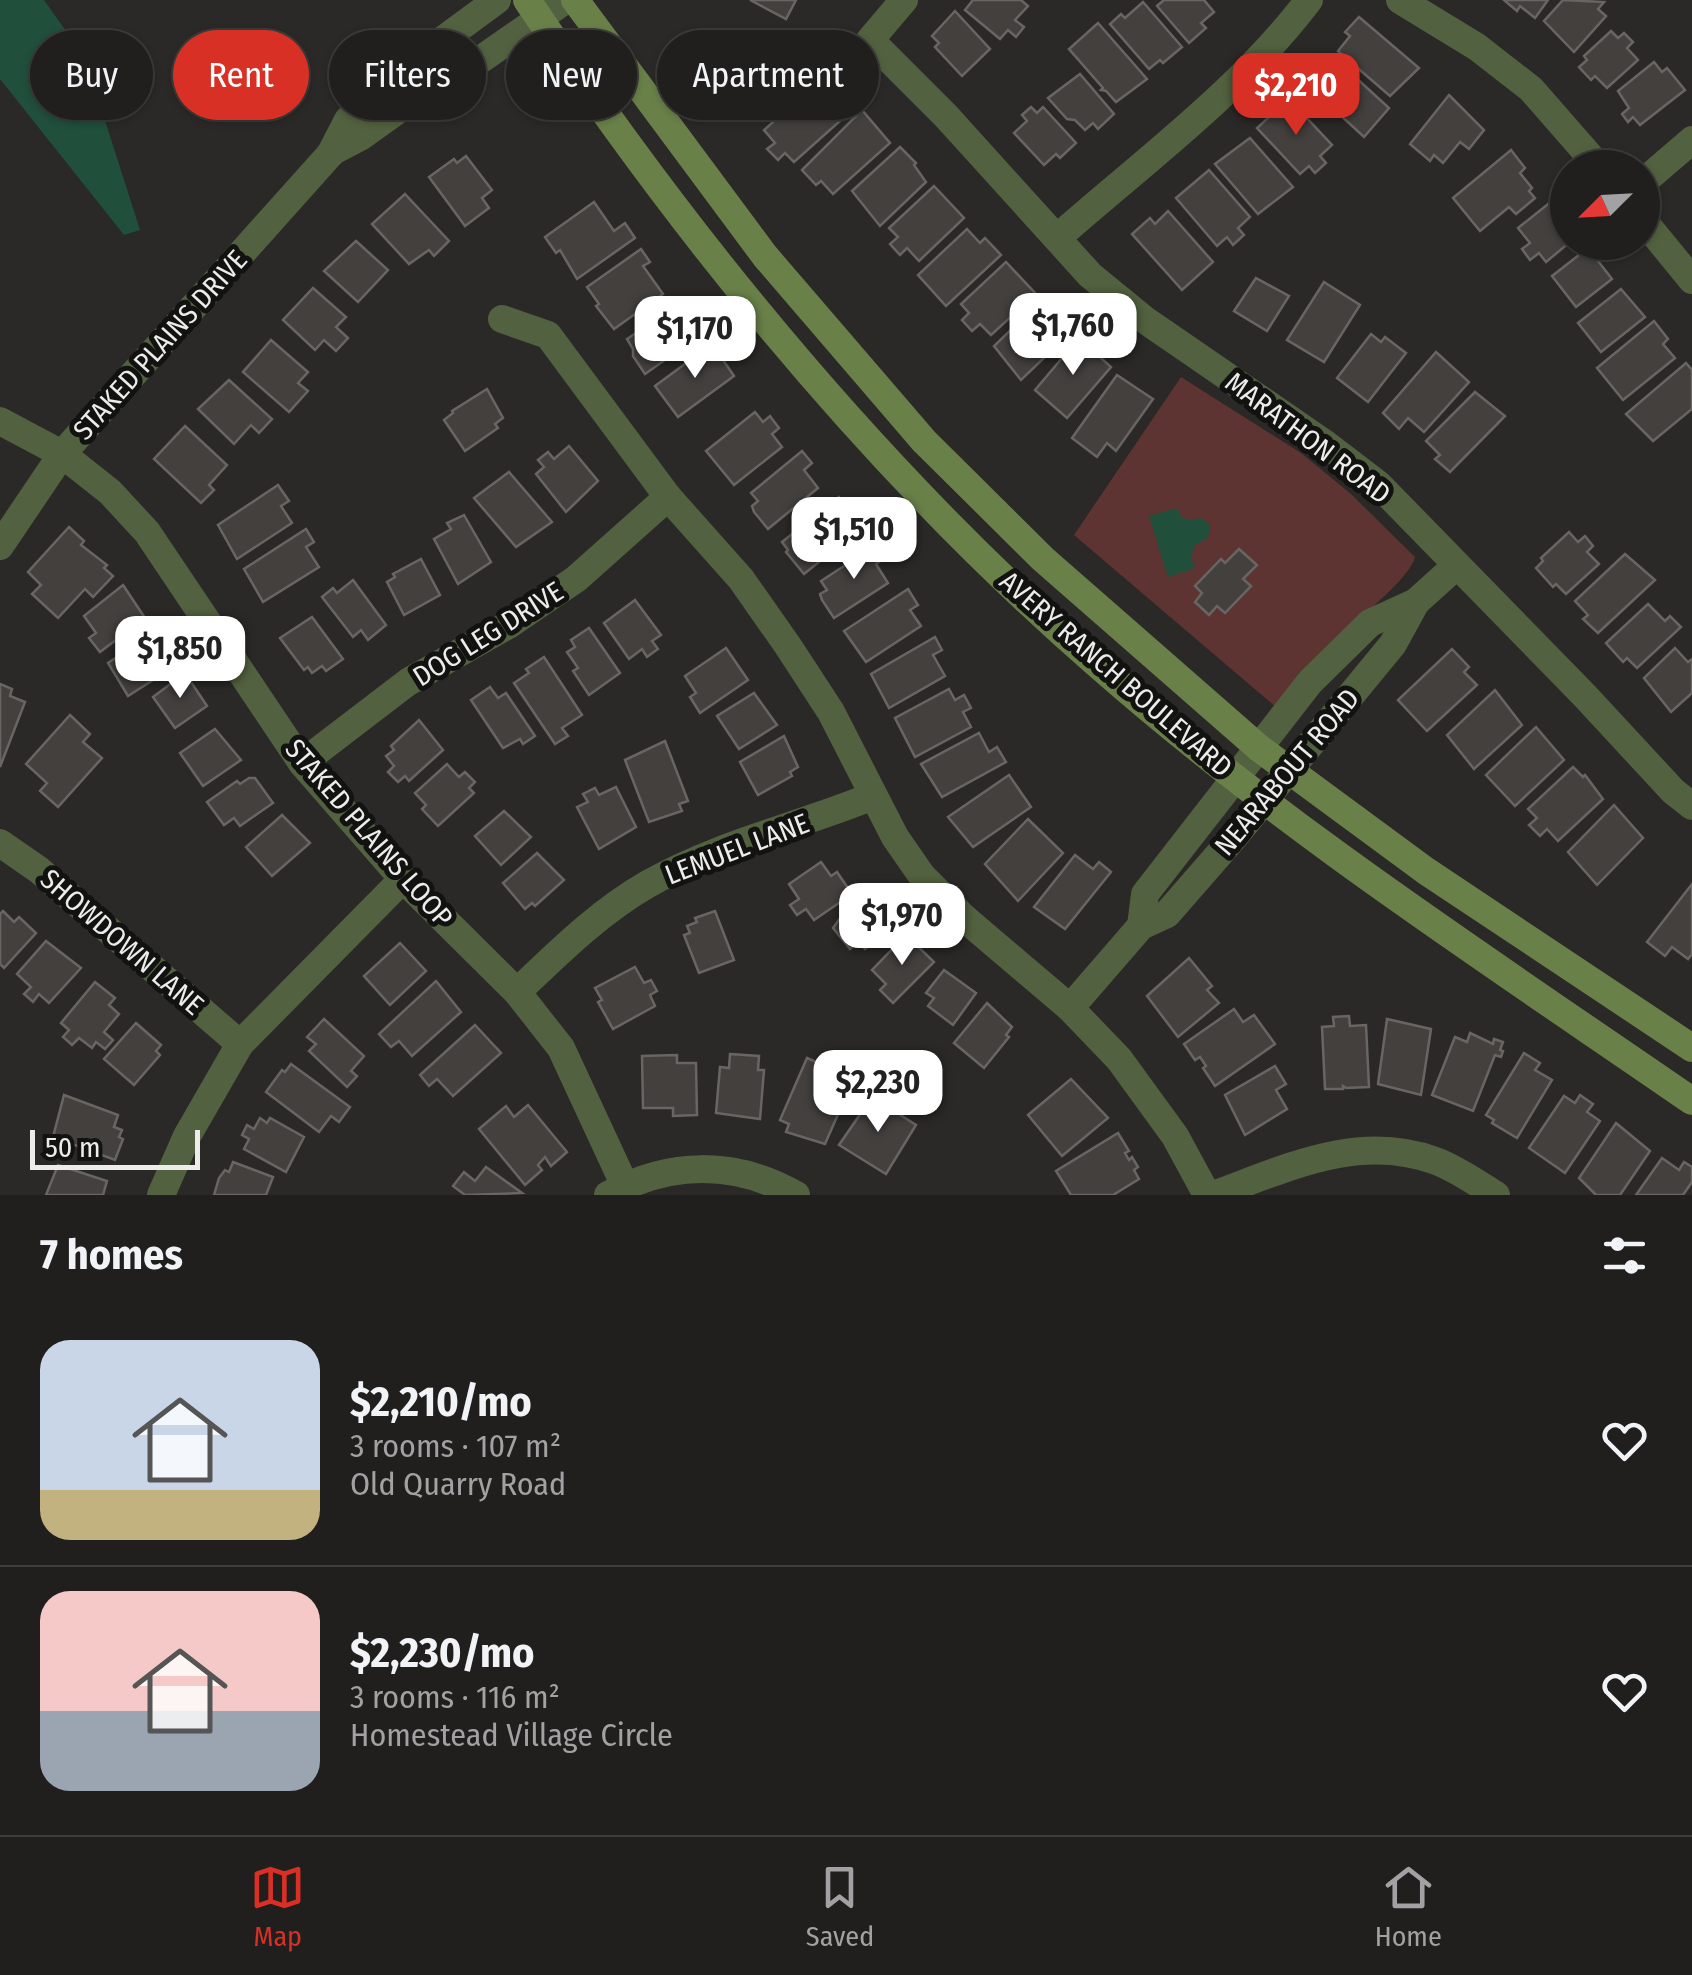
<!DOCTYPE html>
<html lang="en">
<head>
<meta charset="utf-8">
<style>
  :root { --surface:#201f1d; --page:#2d2c2a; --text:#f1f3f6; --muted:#a2a2a4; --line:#3d3d3b; --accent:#d93025 }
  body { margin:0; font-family:"Fira Sans Condensed",sans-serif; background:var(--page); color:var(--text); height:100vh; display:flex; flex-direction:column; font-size:38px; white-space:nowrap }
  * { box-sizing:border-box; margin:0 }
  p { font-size:32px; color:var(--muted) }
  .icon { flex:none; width:55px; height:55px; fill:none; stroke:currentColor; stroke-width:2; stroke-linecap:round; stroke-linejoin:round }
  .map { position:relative; height:1195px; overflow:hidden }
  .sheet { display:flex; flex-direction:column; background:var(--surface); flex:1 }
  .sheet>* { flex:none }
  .guide { position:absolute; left:30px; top:30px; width:1000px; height:90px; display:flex; gap:20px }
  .needle { width:65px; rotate:246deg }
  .fabs { position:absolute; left:1550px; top:150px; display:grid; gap:20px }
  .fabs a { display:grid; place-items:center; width:110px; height:110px; border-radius:50%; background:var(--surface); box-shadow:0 2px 8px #0004,0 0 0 2px var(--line); font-size:50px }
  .scale { position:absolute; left:30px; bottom:25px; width:170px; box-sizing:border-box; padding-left:10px; border:5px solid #ececea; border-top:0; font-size:28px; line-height:35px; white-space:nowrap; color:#ececea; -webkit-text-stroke:8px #121211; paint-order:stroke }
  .price { position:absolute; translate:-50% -85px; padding:0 22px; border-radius:20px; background:#fff; color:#222; font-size:32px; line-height:65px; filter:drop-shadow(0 2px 5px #0008) }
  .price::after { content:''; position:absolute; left:50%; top:60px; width:30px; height:22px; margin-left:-15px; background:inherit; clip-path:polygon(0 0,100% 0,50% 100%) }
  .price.selected { background:var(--accent); color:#fff }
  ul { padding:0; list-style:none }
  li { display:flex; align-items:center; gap:30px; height:250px; padding:0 40px }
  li+li { border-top:2px solid var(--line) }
  li span { display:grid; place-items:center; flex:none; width:280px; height:200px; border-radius:30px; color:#555 }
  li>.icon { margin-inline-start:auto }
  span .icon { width:120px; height:120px; fill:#fffc; stroke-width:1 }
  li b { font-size:42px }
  h2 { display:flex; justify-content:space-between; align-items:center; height:120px; padding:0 40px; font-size:42px }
  .tag { padding:0 35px; border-radius:45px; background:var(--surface); box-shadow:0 2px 8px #0004,0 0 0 2px var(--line); font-size:35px; line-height:90px }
  .tag.selected { background:var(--accent); color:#fff }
  .tabs { display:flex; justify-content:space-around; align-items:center; height:140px; border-top:2px solid var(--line); background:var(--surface); font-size:28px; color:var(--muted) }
  .tabs a { display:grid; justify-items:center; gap:5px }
  .tabs .selected { color:var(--accent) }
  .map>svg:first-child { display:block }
  .green { fill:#5d3432 }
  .water { fill:#204f3b }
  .building { fill:#43403e; stroke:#686562; stroke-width:2.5 }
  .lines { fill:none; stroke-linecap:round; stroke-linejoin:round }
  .minor { stroke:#52613f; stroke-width:28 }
  .tertiary { stroke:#52613f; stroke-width:28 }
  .secondary { stroke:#698049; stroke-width:28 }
  .labels { text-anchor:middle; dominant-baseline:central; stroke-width:10; stroke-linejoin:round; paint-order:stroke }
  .street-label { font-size:28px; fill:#ececea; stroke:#121211 }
</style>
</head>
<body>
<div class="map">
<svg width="1692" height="1195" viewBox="0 0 1692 1195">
  <rect width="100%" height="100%" fill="#2a2927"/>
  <path class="green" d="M1181,377L1301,453L1351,494L1415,557C1409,582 1342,631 1321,653C1305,670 1291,690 1277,708L1074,535Z"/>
  <g class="water">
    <polygon points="0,0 44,0 85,58 140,230 124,235 0,79"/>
    <polygon points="1177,508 1180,515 1188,520 1201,518 1210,525 1208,538 1195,545 1191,557 1195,568 1168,577 1149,516"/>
  </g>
  <g class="building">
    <polygon points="750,0 796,0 786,19"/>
    <polygon points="973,0 1021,0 1028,6 1015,20 1024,27 1016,37 1008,30 1000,39 965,10"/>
    <polygon points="1164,0 1204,0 1214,12 1201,23 1206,28 1189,43 1157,6"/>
    <polygon points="1504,0 1548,0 1535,18 1520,6 1517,11"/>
    <polygon points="1563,0 1604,2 1598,9 1606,16 1574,52 1544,21"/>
    <polygon points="1143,2 1182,47 1163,63 1160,60 1149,69 1110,24 1121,14 1125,18"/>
    <polygon points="955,11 990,49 962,76 935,47 939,43 932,36"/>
    <polygon points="1359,17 1419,68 1390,96 1338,51 1350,36 1345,32"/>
    <polygon points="1098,23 1147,79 1116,102 1106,91 1101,90 1103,88 1069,49"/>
    <polygon points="1611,31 1618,38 1624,33 1633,42 1627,48 1638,60 1607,88 1595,76 1591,80 1579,67 1587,60 1584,56"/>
    <polygon points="779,39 799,78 738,101 730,78 725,80 719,62"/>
    <polygon points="1654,62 1662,72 1667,68 1685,90 1640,125 1633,117 1628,122 1622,114 1629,108 1618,91"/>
    <polygon points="1080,74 1114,114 1098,129 1093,123 1085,130 1075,120 1067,119 1048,98"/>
    <polygon points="1348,76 1352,79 1354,76 1389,108 1364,137 1326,102"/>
    <polygon points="810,89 840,121 794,162 785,153 778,160 767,149 775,143 764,130"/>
    <polygon points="1449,95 1484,130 1469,149 1460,142 1443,163 1434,155 1430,161 1410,144"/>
    <polygon points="1289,99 1332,145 1320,156 1326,163 1315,173 1309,166 1300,174 1257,128"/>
    <polygon points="1031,107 1037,113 1043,107 1076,143 1060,158 1056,154 1044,165 1014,133 1027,121 1022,115"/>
    <polygon points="862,110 890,143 833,194 821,181 816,185 802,170"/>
    <polygon points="1250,138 1293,187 1258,214 1215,164"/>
    <polygon points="900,147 916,163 914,165 926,182 880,226 852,191"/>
    <polygon points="1511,150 1525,168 1520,173 1532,188 1529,191 1535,198 1516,214 1509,207 1480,231 1453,198"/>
    <polygon points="466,156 492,190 482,198 489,208 465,226 429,177 454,159 457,163"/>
    <polygon points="1209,170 1250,217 1238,228 1244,235 1233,245 1227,237 1217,246 1176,198"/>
    <polygon points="934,186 964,218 919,261 907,248 900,255 890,244 898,237 889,228"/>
    <polygon points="405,194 449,241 434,256 429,250 409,264 372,224"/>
    <polygon points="1552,201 1568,216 1570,242 1546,262 1539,253 1530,260 1522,249 1530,243 1518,228"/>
    <polygon points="594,202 614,231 625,223 635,238 577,279 560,250 556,253 545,237"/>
    <polygon points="1168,211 1213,262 1182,290 1132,234 1150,218 1155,224"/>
    <polygon points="967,229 980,243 985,238 1001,255 946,306 918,275"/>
    <polygon points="356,241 388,270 358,302 324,271"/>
    <polygon points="1588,248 1612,279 1576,307 1552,276"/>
    <polygon points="641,249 650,262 643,266 663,294 614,329 596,306 599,304 587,287"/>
    <polygon points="1006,262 1036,294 991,335 980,324 972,331 962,320 969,313 961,304"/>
    <polygon points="1256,278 1289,296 1267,331 1234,311"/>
    <polygon points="1324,282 1360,305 1324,362 1287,340"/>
    <polygon points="313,288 346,317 336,327 348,338 336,351 324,340 315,350 283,320"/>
    <polygon points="1621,289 1645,317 1601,352 1578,323"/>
    <polygon points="1041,301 1068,335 1021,380 994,346"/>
    <polygon points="681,302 703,333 645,374 633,356 633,349 627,339"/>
    <polygon points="1654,321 1668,339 1663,344 1675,358 1623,400 1597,368"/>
    <polygon points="1371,334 1381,342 1385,337 1406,353 1368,402 1337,378"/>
    <polygon points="1079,338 1111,367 1067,418 1035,390"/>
    <polygon points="271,340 308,372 298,383 308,391 289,412 243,372"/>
    <polygon points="712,344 734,376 678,417 655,386"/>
    <polygon points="1436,352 1469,382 1424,432 1408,418 1399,429 1383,413"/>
    <polygon points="1686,363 1692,370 1692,409 1653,441 1626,414"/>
    <polygon points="1117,375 1153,399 1116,451 1107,443 1097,457 1072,438"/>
    <polygon points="229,380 272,419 259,433 251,425 234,444 198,409"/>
    <polygon points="487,389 503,418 495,424 498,428 465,451 444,420 453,413 452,411"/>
    <polygon points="1475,392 1505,416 1450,472 1435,459 1440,455 1426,441"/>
    <polygon points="755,412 763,422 770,416 779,428 772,434 782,447 734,485 706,451"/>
    <polygon points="185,426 227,465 209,485 214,490 201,503 154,459"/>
    <polygon points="569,446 598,481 566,512 536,474 544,467 538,460 548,452 554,459"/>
    <polygon points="802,451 812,463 804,470 818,488 768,529 754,512 752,506 758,501 751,493"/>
    <polygon points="509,472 552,522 516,547 474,498"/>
    <polygon points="278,485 289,501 281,506 292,523 237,559 218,525"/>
    <polygon points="839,497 850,511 842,517 855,533 804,574 786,552 788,550 782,542"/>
    <polygon points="464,515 491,562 458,584 434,539 451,529 447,523"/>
    <polygon points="69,527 84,541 81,545 107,565 104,568 113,576 93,597 85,589 58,618 32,594 41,585 28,572"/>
    <polygon points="306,529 314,542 306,547 319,567 263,602 244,569"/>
    <polygon points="1569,532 1578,542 1585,536 1593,546 1587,552 1599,564 1566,594 1556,584 1553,587 1536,568 1543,561 1541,558"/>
    <polygon points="876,545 885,558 876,564 888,583 834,618 822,600 820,594 827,590 821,581"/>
    <polygon points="1239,549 1257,565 1243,579 1251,586 1225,613 1217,606 1209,615 1195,602 1202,593 1195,586 1221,559 1225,563"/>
    <polygon points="1625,554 1655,580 1598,633 1583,619 1588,615 1575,601"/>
    <polygon points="421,559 440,595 404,615 387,582 395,577 393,574"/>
    <polygon points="353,580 386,625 368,640 361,630 353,637 322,597 333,588 337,593"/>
    <polygon points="123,585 145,618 100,652 89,638 96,633 84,616"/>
    <polygon points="908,589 918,605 910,610 921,626 866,662 844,631"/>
    <polygon points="635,600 661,635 652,641 658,649 647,657 642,649 629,659 604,623"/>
    <polygon points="1648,604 1665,621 1670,616 1681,627 1637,668 1627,658 1623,662 1606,643"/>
    <polygon points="312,617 343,659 326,671 322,666 312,673 308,667 304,670 280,638"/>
    <polygon points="589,628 620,673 589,695 573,671 578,668 567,652 575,647 571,640"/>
    <polygon points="148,637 166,666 158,671 161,675 128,696 108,663"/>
    <polygon points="935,637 942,650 933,655 945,676 889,708 871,674"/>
    <polygon points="726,648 748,680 700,713 690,697 696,693 685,676"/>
    <polygon points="1675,648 1688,662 1692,659 1692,693 1671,712 1644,678"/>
    <polygon points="1452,649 1469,667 1464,672 1477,685 1427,731 1398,700"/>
    <polygon points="544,657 582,715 562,728 568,736 555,744 514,683 529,673 526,669"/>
    <polygon points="185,673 207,706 175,728 153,697"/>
    <polygon points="0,684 12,689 10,696 25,702 0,767"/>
    <polygon points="490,687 498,698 506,693 535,736 523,744 520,739 503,748 471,700"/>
    <polygon points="949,689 955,700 964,695 971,708 963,712 971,727 915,757 895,718"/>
    <polygon points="1495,690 1522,725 1474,769 1447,735"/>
    <polygon points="754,693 777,725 739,749 717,716"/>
    <polygon points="70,715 90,734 83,742 102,758 58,807 40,791 47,783 26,764"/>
    <polygon points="419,720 443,750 409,781 405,776 398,782 388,772 394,766 386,756 394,750 391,746"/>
    <polygon points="1536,727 1564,760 1515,806 1486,775"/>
    <polygon points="215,729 241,760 203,786 180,753"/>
    <polygon points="979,733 989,752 997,747 1006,762 942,797 921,764"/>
    <polygon points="784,736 798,767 790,772 792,776 758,795 740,762"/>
    <polygon points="665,741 688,801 679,804 682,811 649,822 625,760"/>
    <polygon points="447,764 459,777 465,772 475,782 469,788 474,793 438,826 422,809 426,805 415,793"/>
    <polygon points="1573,767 1583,777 1585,775 1603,799 1558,841 1547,829 1540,836 1529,825 1537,818 1528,809"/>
    <polygon points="1009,775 1031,807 973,847 948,817"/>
    <polygon points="249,778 255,778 273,803 240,826 234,818 224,825 207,802 237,781 240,784"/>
    <polygon points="616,787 636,827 599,849 577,807 588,802 583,794 595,788 599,795"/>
    <polygon points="1614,805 1643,838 1597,885 1568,852"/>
    <polygon points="504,811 531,837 501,865 475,836"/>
    <polygon points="282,815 310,843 272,876 246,847"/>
    <polygon points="1028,819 1063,853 1018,901 985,864"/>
    <polygon points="537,853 564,880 535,906 532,903 525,909 503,883"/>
    <polygon points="1075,855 1093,869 1099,862 1111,872 1065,929 1034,907"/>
    <polygon points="821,862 831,876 837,872 852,894 814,920 806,909 797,915 790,905 799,899 789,884"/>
    <polygon points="1692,884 1692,954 1688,959 1672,947 1665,956 1647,942"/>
    <polygon points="872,899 880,909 884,906 897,923 865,949 859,941 850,949 833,928 841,917"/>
    <polygon points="3,911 14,922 19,917 36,933 4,968 0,964 0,914"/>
    <polygon points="715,911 734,960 699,973 684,935 690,933 687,926 697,922 695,918"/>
    <polygon points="906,935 934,962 893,1003 880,990 886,984 872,970"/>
    <polygon points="46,941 81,968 49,1003 39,994 33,1002 24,994 31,987 17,974"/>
    <polygon points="400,943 426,971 390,1005 364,976"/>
    <polygon points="1189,958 1212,986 1207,990 1219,1003 1178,1037 1147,996"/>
    <polygon points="635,967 644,983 651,980 657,991 650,995 655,1006 613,1029 598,1002 602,1000 595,988"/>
    <polygon points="944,970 976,993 953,1025 928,1006 934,998 926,993"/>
    <polygon points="436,981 461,1012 412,1056 399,1041 391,1047 379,1034"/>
    <polygon points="95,982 115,998 109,1005 119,1014 104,1032 113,1040 105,1049 96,1042 92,1048 79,1038 72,1045 63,1037 69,1030 61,1023"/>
    <polygon points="987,1003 1012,1027 1006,1035 1009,1037 984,1068 954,1043"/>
    <polygon points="1234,1009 1243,1022 1254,1015 1275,1044 1215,1086 1203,1068 1206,1066 1200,1057 1195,1060 1184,1044"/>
    <polygon points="1349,1016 1350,1026 1366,1025 1369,1087 1346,1088 1343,1086 1343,1089 1325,1089 1322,1027 1334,1026 1333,1017"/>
    <polygon points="324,1019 364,1056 351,1071 357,1076 347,1087 309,1051 316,1044 307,1037"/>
    <polygon points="1387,1019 1431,1029 1421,1095 1378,1084"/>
    <polygon points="136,1023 161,1045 156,1051 160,1055 134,1085 104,1059"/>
    <polygon points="475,1025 501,1053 453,1096 437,1079 429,1086 420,1075"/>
    <polygon points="1470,1033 1493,1044 1494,1039 1503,1042 1500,1050 1503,1051 1501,1057 1495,1055 1473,1111 1432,1095 1455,1037 1467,1042"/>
    <polygon points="1524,1053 1540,1063 1535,1070 1552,1080 1517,1138 1492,1123 1494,1120 1486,1115"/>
    <polygon points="730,1054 759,1056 758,1070 764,1070 760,1119 716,1113 720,1067 729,1068"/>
    <polygon points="677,1055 677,1063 696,1063 697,1115 673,1116 673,1108 643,1108 642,1056"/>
    <polygon points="807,1058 854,1078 825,1144 786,1132 789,1124 780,1120"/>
    <polygon points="291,1064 350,1107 339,1122 331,1116 319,1132 266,1092 282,1070 285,1072"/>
    <polygon points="1275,1066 1286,1084 1276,1090 1287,1109 1245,1135 1225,1095"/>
    <polygon points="1071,1079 1108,1118 1062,1156 1028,1115"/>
    <polygon points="64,1095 118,1115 114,1127 122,1130 119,1137 123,1139 115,1160 53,1137"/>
    <polygon points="1580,1095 1593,1104 1587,1112 1600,1121 1565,1173 1529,1148 1564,1096 1575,1103"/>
    <polygon points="872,1097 916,1125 886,1174 839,1145"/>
    <polygon points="528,1105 567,1152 551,1166 545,1157 538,1165 542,1170 525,1185 479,1129 506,1106 514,1117"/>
    <polygon points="260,1118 267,1123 270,1118 304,1137 286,1172 244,1149 249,1139 242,1135 247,1125 254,1129"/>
    <polygon points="1616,1123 1650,1151 1620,1195 1596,1195 1579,1178"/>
    <polygon points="1118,1133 1129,1151 1125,1153 1129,1160 1132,1157 1138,1167 1134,1170 1139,1179 1113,1195 1071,1195 1056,1171"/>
    <polygon points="1662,1158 1679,1170 1684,1162 1692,1167 1692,1182 1683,1195 1636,1195"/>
    <polygon points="233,1162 273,1177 266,1195 214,1195 219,1178 225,1170 229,1172"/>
    <polygon points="58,1165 107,1181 103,1195 46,1195"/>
    <polygon points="486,1167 522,1193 465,1195 453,1186 464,1172 475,1181"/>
  </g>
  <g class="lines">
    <g class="minor">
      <polyline points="904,0 870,40 946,116 1090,275 1145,320 1327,445 1378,484 1585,696 1673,791 1692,806"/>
      <polyline points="1400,0 1477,47 1531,89 1600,168"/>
      <polyline points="331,153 348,120 387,81 497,0"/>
      <polyline points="1642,183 1692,140"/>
      <polyline points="1642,219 1692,280"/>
      <path d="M1057,238C1143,162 1239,92 1309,0"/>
      <polyline points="502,319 548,335 668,497 741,579 788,646 831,712 895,837 922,876 963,917 1070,1008 1119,1059 1175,1136 1207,1195"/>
      <polyline points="0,421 62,454 110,492 147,532 302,763 403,879 517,992 561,1048 625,1186"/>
      <polyline points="0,546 62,454 333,151 360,137 402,107 457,76 539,19"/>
      <polyline points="302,763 408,682 510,624 576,579 668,497"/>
      <polyline points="0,843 39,870 240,1044"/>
      <polyline points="1141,926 1145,894 1310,682 1370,623 1416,602 1456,566"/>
      <path d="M517,992C558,953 599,912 648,884C718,844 799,826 873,796"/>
      <polyline points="1070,1008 1141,926 1167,914 1235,836 1393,644 1416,602"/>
      <polyline points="161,1195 187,1136 240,1044 403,879"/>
      <path d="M608,1195C669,1161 735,1160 796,1195"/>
      <path d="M1213,1195C1285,1169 1358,1132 1436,1161C1457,1169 1477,1183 1496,1195"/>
    </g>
    <polyline class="tertiary" points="539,19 565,0"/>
    <g class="secondary">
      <path d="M527,0C689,242 877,472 1097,664C1282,827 1489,961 1692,1101"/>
      <polyline points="575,0 765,256 924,441 1043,559 1259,748 1426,871 1692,1048"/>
    </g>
  </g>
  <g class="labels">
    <g class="street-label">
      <text transform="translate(160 345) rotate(-48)">STAKED PLAINS DRIVE</text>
      <text transform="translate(1308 438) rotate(37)">MARATHON ROAD</text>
      <text transform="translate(488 634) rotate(-32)">DOG LEG DRIVE</text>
      <text transform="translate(1116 674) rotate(41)">AVERY RANCH BOULEVARD</text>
      <text transform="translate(1287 772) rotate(-50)">NEARABOUT ROAD</text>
      <text transform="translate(369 833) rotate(49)">STAKED PLAINS LOOP</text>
      <text transform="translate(737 849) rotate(-21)">LEMUEL LANE</text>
      <text transform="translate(122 942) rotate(41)">SHOWDOWN LANE</text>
    </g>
  </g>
</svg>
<div class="fabs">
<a><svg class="needle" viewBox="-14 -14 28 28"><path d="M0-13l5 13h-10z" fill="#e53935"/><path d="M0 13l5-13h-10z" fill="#a2a2a4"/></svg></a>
</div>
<div class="scale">50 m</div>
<b class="price selected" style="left:1296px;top:138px">$2,210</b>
<b class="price" style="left:1073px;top:378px">$1,760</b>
<b class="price" style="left:695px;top:381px">$1,170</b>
<b class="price" style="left:854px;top:582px">$1,510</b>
<b class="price" style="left:180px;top:701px">$1,850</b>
<b class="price" style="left:902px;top:968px">$1,970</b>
<b class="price" style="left:878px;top:1135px">$2,230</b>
<div class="guide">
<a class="tag">Buy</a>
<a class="tag selected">Rent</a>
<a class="tag">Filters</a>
<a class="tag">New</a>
<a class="tag">Apartment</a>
</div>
</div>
<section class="sheet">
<h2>7 homes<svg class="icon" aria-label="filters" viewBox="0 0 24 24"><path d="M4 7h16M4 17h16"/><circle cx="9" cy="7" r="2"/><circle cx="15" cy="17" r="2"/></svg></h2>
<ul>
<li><span style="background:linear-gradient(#c9d6e8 75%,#c2b280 0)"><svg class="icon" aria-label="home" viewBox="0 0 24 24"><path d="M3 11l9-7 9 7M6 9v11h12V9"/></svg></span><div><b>$2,210/mo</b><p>3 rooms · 107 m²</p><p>Old Quarry Road</p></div><svg class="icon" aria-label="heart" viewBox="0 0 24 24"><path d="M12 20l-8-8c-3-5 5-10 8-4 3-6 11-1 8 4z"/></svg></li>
<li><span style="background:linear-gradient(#f6c9c9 60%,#9aa5b1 0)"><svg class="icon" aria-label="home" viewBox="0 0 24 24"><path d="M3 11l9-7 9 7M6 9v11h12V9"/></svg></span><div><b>$2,230/mo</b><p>3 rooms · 116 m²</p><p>Homestead Village Circle</p></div><svg class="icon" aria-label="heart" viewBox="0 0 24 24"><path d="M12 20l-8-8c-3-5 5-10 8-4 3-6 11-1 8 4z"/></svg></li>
</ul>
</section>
<nav class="tabs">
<a class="selected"><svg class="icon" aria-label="map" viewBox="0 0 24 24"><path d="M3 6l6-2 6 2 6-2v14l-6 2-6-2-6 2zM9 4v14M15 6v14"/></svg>Map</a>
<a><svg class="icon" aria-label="saved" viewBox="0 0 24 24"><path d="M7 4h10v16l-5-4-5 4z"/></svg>Saved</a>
<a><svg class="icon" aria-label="home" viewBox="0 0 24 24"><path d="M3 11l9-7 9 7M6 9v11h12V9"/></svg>Home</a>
</nav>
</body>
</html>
